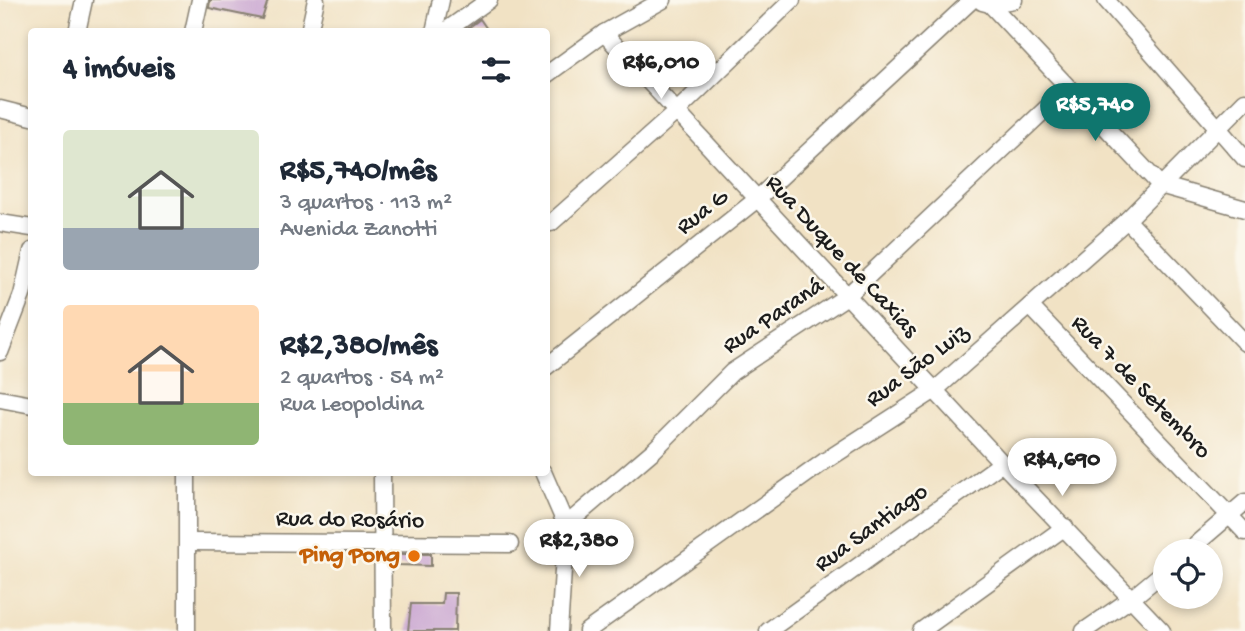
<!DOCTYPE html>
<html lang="pt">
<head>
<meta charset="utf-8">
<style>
  :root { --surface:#fff; --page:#f6f6f7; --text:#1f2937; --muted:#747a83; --accent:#0f766e }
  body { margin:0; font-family:"Gochi Hand",sans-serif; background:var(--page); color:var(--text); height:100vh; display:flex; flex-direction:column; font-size:26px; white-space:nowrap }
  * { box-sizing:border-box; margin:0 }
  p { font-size:23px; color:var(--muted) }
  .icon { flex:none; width:38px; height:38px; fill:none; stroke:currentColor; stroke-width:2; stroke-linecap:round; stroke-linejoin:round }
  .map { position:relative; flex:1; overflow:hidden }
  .sheet { position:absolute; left:28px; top:28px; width:522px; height:448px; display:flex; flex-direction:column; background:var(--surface); border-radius:7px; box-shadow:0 4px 10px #0003 }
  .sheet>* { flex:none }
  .tools { position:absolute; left:1153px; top:539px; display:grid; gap:14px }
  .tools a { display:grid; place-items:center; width:70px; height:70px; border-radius:50%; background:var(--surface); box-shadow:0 4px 10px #0003; font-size:35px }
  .price { position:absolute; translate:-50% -60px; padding:0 16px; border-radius:24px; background:#fff; color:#222; font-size:23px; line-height:46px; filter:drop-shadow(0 2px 4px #0008) }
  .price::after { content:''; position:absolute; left:50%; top:42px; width:21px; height:16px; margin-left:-10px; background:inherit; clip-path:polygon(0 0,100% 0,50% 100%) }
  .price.current { background:var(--accent); color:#fff }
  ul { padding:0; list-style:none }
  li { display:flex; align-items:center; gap:21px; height:175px; padding:0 35px }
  li span { display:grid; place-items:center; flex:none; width:196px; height:140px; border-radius:7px; color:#555 }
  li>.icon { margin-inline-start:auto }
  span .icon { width:84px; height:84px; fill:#fffc; stroke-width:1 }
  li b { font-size:30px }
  h2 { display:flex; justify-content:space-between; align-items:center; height:84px; padding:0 35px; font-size:30px }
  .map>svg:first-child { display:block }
  .building { fill:#ccaad3 }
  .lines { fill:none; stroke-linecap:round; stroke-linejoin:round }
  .minor-casing { stroke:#867f70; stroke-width:19 }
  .minor { stroke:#fff; stroke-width:16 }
  .food-dot { fill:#e8710a; stroke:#fbf7ec; stroke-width:2.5 }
  .labels { text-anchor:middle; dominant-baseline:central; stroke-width:5; stroke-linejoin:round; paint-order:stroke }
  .street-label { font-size:24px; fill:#1c1c1c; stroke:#fbf7ec }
  .food-label { font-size:24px; font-weight:bold; fill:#c56008; stroke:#fbf7ec; text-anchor:end }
</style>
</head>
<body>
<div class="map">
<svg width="1245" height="631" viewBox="0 0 1245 631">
  <rect width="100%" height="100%" fill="#fbf7ec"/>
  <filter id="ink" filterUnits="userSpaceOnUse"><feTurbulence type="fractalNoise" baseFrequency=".0143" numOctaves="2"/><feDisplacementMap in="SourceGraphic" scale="14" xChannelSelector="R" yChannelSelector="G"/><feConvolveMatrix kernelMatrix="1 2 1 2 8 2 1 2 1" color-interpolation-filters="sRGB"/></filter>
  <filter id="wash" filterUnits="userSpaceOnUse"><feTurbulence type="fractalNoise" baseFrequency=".00686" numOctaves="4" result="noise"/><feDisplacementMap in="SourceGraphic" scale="28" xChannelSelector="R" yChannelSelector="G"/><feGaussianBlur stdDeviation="1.57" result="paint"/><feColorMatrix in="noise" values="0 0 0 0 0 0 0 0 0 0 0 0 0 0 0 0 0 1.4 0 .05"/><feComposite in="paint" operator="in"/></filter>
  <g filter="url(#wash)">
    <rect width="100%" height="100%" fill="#f1e2c4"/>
    <g id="blocks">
      <g class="building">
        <polygon points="210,0 268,0 262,19 209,8"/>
        <polygon points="480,19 489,32 463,32"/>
        <polygon points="397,554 431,554 431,566 397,565"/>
        <polygon points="443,593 456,593 455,631 408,631 411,604 442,604"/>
      </g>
    </g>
  </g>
  <g filter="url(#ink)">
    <use href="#blocks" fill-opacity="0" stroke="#867f70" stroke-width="2"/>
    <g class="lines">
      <g class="minor-casing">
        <g id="minor">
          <polyline points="1106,0 1245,159"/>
          <polyline points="982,2 990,4 1014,0"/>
          <polyline points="990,4 1160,185 1245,209"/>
          <polyline points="77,32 84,0"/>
          <polyline points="193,32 200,0"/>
          <polyline points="309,32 316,0"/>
          <polyline points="434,32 441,0"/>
          <polyline points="444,32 489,0"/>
          <polyline points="604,33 1002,463 1162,631"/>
          <polyline points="546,75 604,33 663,0"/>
          <polyline points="0,109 32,117"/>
          <polyline points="1127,220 1245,343"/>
          <polyline points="0,223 32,228"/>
          <polyline points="551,223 675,113 792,0"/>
          <polyline points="1030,306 1245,532"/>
          <polyline points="0,352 22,295 32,251"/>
          <polyline points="546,367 756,200 972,0"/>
          <polyline points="0,399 32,405"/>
          <polyline points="187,472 187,631"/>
          <polyline points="382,472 383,631"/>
          <polyline points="543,472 566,525 559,631"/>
          <polyline points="566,525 654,450 732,372 847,296 1068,88"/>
          <polyline points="190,542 510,544"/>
          <polyline points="1188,551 1245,502"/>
          <polyline points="587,631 825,461 935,390 1127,220 1245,101"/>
          <polyline points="768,631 1002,463"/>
          <polyline points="921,631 1065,527"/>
          <polyline points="1084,631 1132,598 1166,570"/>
        </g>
      </g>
      <use href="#minor" class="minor"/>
    </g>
  </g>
  <circle class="food-dot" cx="414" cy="556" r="7"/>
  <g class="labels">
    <g class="street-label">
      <text transform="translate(703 213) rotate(-38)">Rua G</text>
      <text transform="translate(841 257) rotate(47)">Rua Duque de Caxias</text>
      <text transform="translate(774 317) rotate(-34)">Rua Paraná</text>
      <text transform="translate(918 367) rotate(-37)">Rua São Luiz</text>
      <text transform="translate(1140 388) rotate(46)">Rua 7 de Setembro</text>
      <text transform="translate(350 521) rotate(1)">Rua do Rosário</text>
      <text transform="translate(872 529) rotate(-36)">Rua Santiago</text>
    </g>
    <g class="food-label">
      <text x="400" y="556">Ping Pong</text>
    </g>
  </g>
</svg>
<div class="tools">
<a><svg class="icon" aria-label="locate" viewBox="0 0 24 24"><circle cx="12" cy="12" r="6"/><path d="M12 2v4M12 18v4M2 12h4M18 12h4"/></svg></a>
</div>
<b class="price" style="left:661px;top:101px">R$6,010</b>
<b class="price current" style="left:1095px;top:143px">R$5,740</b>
<b class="price" style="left:1062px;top:498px">R$4,690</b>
<b class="price" style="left:579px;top:579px">R$2,380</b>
<section class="sheet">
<h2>4 imóveis<svg class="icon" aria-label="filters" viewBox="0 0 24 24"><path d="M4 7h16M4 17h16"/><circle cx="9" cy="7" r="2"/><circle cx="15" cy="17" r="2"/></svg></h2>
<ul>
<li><span style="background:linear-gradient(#dfe7d0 70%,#9aa5b1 0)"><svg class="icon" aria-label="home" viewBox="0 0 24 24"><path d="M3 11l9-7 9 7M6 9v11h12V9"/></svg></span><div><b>R$5,740/mês</b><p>3 quartos · 113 m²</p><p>Avenida Zanotti</p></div></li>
<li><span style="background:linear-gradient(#ffd9b3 70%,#8fb573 0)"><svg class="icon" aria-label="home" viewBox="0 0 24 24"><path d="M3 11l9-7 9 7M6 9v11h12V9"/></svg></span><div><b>R$2,380/mês</b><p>2 quartos · 54 m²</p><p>Rua Leopoldina</p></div></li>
</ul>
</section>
</div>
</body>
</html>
